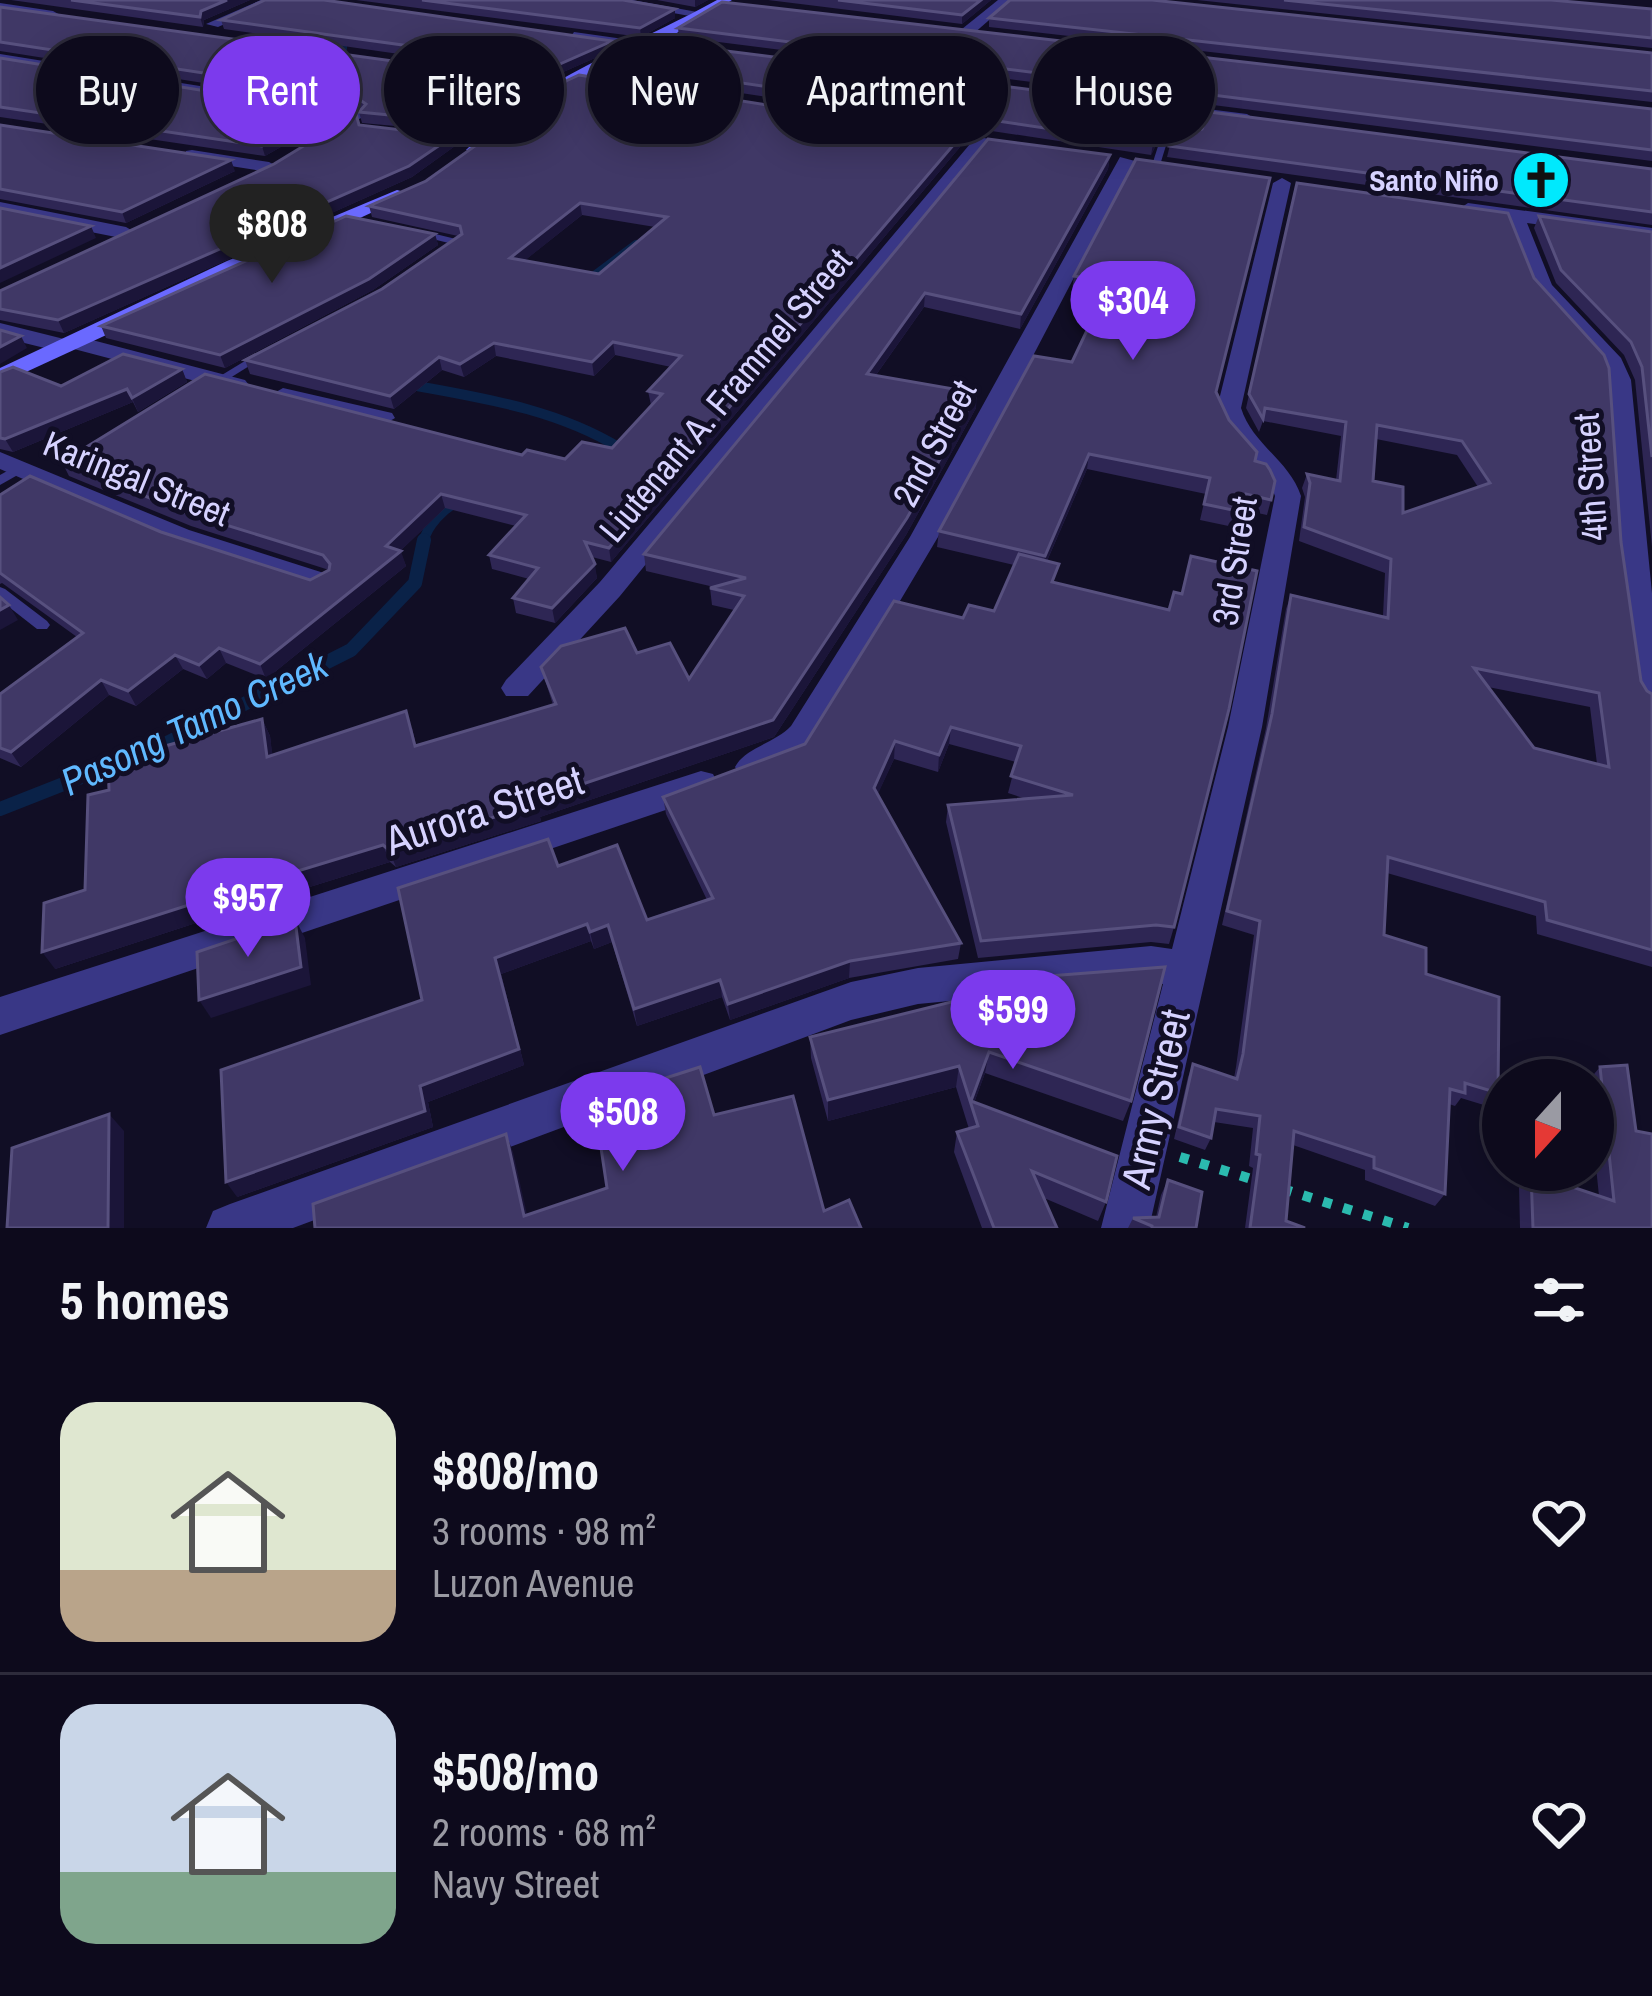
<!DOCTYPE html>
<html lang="en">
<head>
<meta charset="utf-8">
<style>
  :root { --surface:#0d0a1c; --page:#161325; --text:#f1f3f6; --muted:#9a9aa3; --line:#2d2b3b; --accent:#7c3aed }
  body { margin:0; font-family:"Archivo Narrow",sans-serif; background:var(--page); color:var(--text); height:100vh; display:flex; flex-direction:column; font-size:45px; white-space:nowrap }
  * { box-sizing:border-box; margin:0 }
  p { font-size:39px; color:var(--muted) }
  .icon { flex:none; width:66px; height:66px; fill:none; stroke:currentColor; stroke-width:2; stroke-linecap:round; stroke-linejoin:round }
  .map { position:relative; height:1228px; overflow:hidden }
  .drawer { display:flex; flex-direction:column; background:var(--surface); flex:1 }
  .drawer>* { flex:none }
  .hud { position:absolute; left:36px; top:36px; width:1581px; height:108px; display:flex; gap:24px }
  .needle { width:78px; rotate:201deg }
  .buttons { position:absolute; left:1482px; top:1059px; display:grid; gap:24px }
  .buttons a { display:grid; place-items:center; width:132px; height:132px; border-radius:50%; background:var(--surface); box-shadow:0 6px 30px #0003,0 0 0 3px var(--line); font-size:60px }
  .price { position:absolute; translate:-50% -102px; padding:0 27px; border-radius:42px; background:var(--accent); color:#fff; font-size:39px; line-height:78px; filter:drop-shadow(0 3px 6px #0008) }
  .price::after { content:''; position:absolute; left:50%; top:72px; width:36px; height:27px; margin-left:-18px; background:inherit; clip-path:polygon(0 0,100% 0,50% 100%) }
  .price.active { background:#222; color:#fff }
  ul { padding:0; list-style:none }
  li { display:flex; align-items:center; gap:36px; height:300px; padding:0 60px }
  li+li { border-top:3px solid var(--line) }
  li span { display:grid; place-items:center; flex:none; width:336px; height:240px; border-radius:36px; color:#555 }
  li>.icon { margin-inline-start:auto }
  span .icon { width:144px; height:144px; fill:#fffc; stroke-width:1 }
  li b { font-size:51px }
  h2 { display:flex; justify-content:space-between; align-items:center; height:144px; padding:0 60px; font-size:51px }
  .chip { padding:0 42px; border-radius:54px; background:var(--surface); box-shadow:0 6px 30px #0003,0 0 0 3px var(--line); font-size:42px; line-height:108px }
  .chip.active { background:var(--accent); color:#fff }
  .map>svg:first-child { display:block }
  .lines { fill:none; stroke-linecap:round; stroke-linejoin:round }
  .stream-far3 { stroke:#0a2248; stroke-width:6 }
  .stream-far2 { stroke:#0a2248; stroke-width:8 }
  .stream-far1 { stroke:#0a2248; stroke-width:10 }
  .stream { stroke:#0a2248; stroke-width:14 }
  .path { stroke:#2bbaaf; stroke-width:10; stroke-dasharray:9 12; stroke-linecap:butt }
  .service { fill:#393786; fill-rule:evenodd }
  .minor { fill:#393786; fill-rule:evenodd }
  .tertiary { fill:#393786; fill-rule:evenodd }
  .secondary { fill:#6a69ff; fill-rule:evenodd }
  .wall { fill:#2e2654; fill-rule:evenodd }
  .shaded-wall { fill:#1b1539 }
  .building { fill:#403866; stroke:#57507e; stroke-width:3; fill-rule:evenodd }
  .labels { text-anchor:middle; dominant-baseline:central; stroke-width:10; stroke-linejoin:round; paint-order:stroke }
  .far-poi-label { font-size:30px; font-weight:bold; fill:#d6d2ff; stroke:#110e25; text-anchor:end }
  .street-label { font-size:36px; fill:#d6d2ff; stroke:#110e25 }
  .water-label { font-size:39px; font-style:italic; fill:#60b9ff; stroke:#110e25 }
  .near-street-label { font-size:42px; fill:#d6d2ff; stroke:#110e25 }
</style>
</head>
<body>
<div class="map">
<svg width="1652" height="1228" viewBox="0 0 1652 1228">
  <rect width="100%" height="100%" fill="#110e25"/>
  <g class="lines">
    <polyline class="stream-far3" points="316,56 344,49 344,44 332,41"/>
    <polyline class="stream-far2" points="585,282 636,244"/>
    <g class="stream-far1">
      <path d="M406,384C481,398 554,408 620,448L618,454"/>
      <path d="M423,543C427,525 444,508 460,500"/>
    </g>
    <polyline class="stream" points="0,809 165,744 351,650 415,583 424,540"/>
    <g class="path">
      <polyline points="1180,1157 1258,1181"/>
      <polyline points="1283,1189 1408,1228"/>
    </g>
    <g class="service">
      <polygon points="1201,111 1205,113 1196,138 1189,140 1197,113"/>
      <polygon points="430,135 484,139 488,142 484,145 433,139 429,137"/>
      <polygon points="1161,137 1168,139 1160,165 1156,168 1152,165"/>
      <polygon points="419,230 460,240 462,242 457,245 416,235 416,231"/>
      <polygon points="263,350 267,351 267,355 222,383 218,385 212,381"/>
      <polygon points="18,465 23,466 24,469 23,472 0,485 0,475"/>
      <polygon points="0,587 5,589 47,621 50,625 47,629 37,629 0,600"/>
    </g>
    <g class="minor">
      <polygon points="600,0 632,0 708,14 701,18"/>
      <polygon points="998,0 1012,0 972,35 962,35 962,29"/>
      <polygon points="0,3 53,11 60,15 53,19 0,11"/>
      <polygon points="574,32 645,42 652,46 645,50 569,39"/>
      <polygon points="0,54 356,111 364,116 356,121 0,62"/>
      <polygon points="1152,102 1247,114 1255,119 1247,124 1146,110 1146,104"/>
      <polygon points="921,127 1030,146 1022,151 986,146 620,596 528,696 506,696 501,688 506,680 600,582 970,144 915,135 913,132"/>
      <polygon points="192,150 269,162 278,167 269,172 186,159 186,151"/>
      <path d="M1120,157L1135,161L938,537L815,744C798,763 766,784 740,776L735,767C745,748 775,743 791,726L910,537Z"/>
      <path d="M1282,178L1291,183L1241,408C1252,444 1289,460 1301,496L1262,727L1149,1228H1101L1163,984L1151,982L918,1004L851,1020L293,1228H206L213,1211L230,1204L851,982L918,968L1151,946L1172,949L1228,727L1275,496C1264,461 1227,445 1217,408L1273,183Z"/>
      <polygon points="0,202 126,227 136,233 126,239 0,214"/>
      <polygon points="1468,203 1652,228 1652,240 1527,223 1552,285 1621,358 1631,380 1652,593 1652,707 1641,703 1636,695 1618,556 1607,380 1602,365 1532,287 1507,220 1461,213 1459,209"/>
      <polygon points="0,323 64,339 73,335 245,380 249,385 237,392 74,349 65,353 0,337"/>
      <polygon points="283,388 392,413 395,418 383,425 275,400 271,395"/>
      <polygon points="0,452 189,530 327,574 332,581 317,590 169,542 0,469"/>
      <polygon points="701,771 713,774 718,784 713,794 0,1035 0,997"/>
    </g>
    <polygon class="tertiary" points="261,0 278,0 218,27 206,24"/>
    <g class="secondary">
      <path d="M717,0H732L650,49L565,87L480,154L466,150C534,80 632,47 717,0Z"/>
      <polygon points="397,190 412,194 0,384 0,368 227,261"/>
    </g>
  </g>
  <g class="wall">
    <polygon points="11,0 250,0 204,20 203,27"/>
    <polygon points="356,0 623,0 675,18 641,37"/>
    <polygon points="657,0 708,0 695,7"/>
    <polygon points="768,0 991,0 962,24"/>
    <polygon points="1197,0 1551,0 1652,9 1652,48"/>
    <polygon points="0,7 444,68 451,64 448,61 224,29 221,20 612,41 613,50 552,77 473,133 362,123 359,112 361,110 357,107 0,51"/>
    <polygon points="989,18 1652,53 1652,102 989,27"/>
    <polygon points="678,28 1652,109 1652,161 679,37"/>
    <polygon points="0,58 325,110 328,120 265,156 0,117"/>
    <polygon points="607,63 1192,110 1189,133 1652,169 1652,225 1167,157 1172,137 1162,133 1151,155 608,73"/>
    <polygon points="0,125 235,171 126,223 0,199"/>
    <polygon points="359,125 455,146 412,177 64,333 0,320 0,291"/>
    <polygon points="988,139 1110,155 1108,169 1020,329 924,307 876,375 976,408 906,535 774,737 540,817 541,821 396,867 390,862 300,890 300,897 206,927 202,921 55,969 85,890 109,790 262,719 270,736 272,755 412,728 416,745 553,705 541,667 637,653 689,679 734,610 712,605 710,588 714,587 646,571 644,554"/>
    <path d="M960,147L611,562L592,557L597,578L555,623L516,613L513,598L529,579L492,569L489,555L516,526L445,508L400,551L406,566L266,679L226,663L207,679L183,669L136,706L109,695L21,767L0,758V694L77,637L2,583L0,584V495L161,532L310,580L329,570L191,526L69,476L62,462L522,455L565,459L612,448L651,405L648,391L671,367L615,355L594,376L496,356L464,377L442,370L394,409L250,374L245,360L382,289L458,236L372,217L369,206ZM582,215L655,227L599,274L525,260Z"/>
    <polygon points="1136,159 1216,392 1229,420 1255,461 1271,500 1267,515 1243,510 1238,528 1200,520 1206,494 1087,469 1047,561 1174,927 1169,944 1151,942 978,958 946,822 948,805 1026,799 1008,793 1016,762 949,744 938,772 894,759 877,795 961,943 958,959 849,978 730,1020 722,997 637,1026 612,942 594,949 591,941 501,974 524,1065 428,1102 433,1127 237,1197 422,1000 558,866 647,920 707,900 666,814 663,797 805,744 963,618 994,611 1014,565 937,547 939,531 1072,362 1104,295 1072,290 1074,276"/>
    <path d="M1297,183L1621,542L1641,681L1647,691L1652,694V967L1537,934L1536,916L1387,873L1384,935L1426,974L1498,1093L1487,1106L1461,1098L1455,1106L1449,1104L1445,1194L1435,1206L1365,1180V1170L1293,1145L1286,1221L1305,1228H1245L1253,1168L1249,1166L1253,1128L1214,1122L1211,1138L1205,1150L1174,1139L1188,1077L1193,1064L1234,1078L1236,1067L1254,935L1222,925L1266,728L1286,609L1291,595L1383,616L1385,573L1299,541L1305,497L1302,488L1307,474L1336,480L1341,436L1263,421L1259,432L1246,408ZM1376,439L1457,455L1478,487L1403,513L1373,481ZM1488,687L1590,707L1597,764L1534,748Z"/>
    <polygon points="1539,216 1652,232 1652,547 1635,380 1624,355 1556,283 1534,228"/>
    <polygon points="435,234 438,245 373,290 225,368 106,338 101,326"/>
    <polygon points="182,369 187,382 138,412 133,402 13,452 0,449 0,372 61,386"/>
    <polygon points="997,980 1131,1101 1123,1121 985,1073 974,1103 1106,1202 1098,1221 1044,1198 1057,1228 982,1228 954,1152 957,1132 969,1129 956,1087 828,1121 811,1058 810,1037 995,991"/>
    <polygon points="1600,1067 1636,1131 1652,1228 1520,1228 1519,1186 1531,1173 1599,1196 1593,1138 1593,1080 1589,1080"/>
    <polygon points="1168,1180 1196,1228 1128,1228 1133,1218 1156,1217 1161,1195"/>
  </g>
  <g class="shaded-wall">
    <polygon points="227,0 250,0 204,20 203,27 200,17 201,11"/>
    <polygon points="695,0 708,0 695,7"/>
    <polygon points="981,0 991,0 962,24 962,15"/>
    <polygon points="675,9 675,18 641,37 640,28"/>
    <polygon points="612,41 613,50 552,77 473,133 471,123 551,68"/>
    <polygon points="325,110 328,120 265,156 262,146"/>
    <polygon points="1164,122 1162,133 1151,155 1153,144"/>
    <polygon points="453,136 455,146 412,177 64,333 58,320"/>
    <polygon points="961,136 960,147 611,562 609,548"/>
    <polygon points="1110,155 1108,169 1020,329 1021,314"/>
    <polygon points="231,160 235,171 126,223 122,212"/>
    <polygon points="580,203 582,215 513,270 510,258"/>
    <polygon points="91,226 96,238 0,283 0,268"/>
    <polygon points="435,234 438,245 373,290 225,368 220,355"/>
    <polygon points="925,293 924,307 866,389 867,374"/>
    <polygon points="21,336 27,348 0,364 0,347"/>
    <polygon points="613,342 615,355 594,376 592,362"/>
    <polygon points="494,343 496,356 464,377 460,364"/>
    <polygon points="439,357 442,370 394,409 390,396"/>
    <polygon points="182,369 187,382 138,412 132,398"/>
    <polygon points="127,389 133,402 13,452 5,439"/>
    <polygon points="977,393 976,408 906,535 774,737 540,817 541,821 396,867 389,850 773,720"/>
    <polygon points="1089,454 1087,469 1042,572 1045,556"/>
    <polygon points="441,494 445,508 391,560 401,551 406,566 266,679 260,664"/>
    <polygon points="595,564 597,578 555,623 552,608"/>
    <polygon points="9,605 18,620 0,630 0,610"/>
    <polygon points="219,648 226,663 207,679 199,665"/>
    <polygon points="175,655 183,669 136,706 128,691"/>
    <polygon points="101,680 109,695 21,767 11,752"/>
    <polygon points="262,719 270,736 275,774 267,757"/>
    <polygon points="951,727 949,744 938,772 939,755"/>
    <polygon points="895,741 894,759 873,805 874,788"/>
    <polygon points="383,845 390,862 300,890 300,897 206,927 202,921 55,969 42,952"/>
    <polygon points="295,919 305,938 311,985 211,1018 199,1000"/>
    <polygon points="587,924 591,941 501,974 524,1065 428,1102 433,1127 237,1197 226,1182 420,1086 495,958"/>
    <polygon points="608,925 612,942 594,949 590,932"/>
    <polygon points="850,961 849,978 730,1020 728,1004"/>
    <polygon points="720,980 722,997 637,1026 634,1009"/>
    <polygon points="989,1052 985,1073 972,1108 971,1103"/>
    <polygon points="959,1066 956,1087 828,1121 828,1100"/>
    <polygon points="109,1114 124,1131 124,1228 108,1228"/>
    <polygon points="506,1134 513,1152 530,1228 524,1216"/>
  </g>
  <g class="building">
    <polygon points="71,0 227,0 201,11 200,17"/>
    <polygon points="265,0 324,0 612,41 551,68 471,123 359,112 366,104 354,96 0,42 0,7 444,68 456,61 446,51 221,20"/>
    <polygon points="422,0 623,0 675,9 640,28"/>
    <polygon points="838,0 981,0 962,15"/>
    <polygon points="1010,0 1152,0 1652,53 1652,91 989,18"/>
    <polygon points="1284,0 1551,0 1652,9 1652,38"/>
    <polygon points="722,2 1652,109 1652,150 678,28"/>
    <polygon points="655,42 1192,110 1189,133 1202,129 1209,112 1652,169 1652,212 1169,146 1174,126 1164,122 1153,144 607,63"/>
    <polygon points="0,58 325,110 262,146 0,107"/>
    <path d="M579,75L961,136L609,548L585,542L595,564L552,608L513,598L538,568L489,555L526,515L441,494L386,546L401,551L260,664L219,648L199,665L175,655L128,691L101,680L11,752L0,748V694L83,633L0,573V495L30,476L161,532L310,580L329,570L330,564L323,555L184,512L62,462L205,374L522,455L527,450L565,459L582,442L612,448L662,394L648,391L681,356L613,342L592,362L494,343L460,364L439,357L390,396L245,360L382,289L462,234L460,226L369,206L426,181L566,81ZM580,203L667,217L599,274L510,258Z"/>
    <polygon points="356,114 359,125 453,136 409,166 58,320 0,309 0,291 274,164"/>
    <polygon points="0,125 231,160 122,212 0,189"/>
    <polygon points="988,139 1110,155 1021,314 925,293 867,374 977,393 907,518 773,720 535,800 536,804 389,850 383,845 291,873 292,880 196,910 195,903 42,952 44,903 85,890 88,795 109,790 108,762 262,719 267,757 406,711 415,746 556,704 541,667 561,646 625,628 637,653 670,643 689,679 744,596 710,588 746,578 644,554"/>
    <polygon points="1136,159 1270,178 1216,392 1229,420 1257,452 1255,461 1266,464 1270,470 1275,481 1271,500 1246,494 1242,512 1204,504 1210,478 1089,454 1045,556 939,531 1034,356 1072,362 1110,282 1074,276"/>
    <path d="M1297,183L1508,213L1534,278L1604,355L1609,368L1621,542L1641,681L1647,691L1652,694V950L1547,920L1545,902L1388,857L1384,935L1426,948V974L1499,997L1498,1093L1465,1083V1093L1450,1089L1445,1194L1374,1168V1157L1294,1131L1286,1221L1305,1228H1250L1260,1155L1256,1154L1260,1116L1216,1109L1211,1138L1179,1127L1193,1064L1237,1079L1243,1054L1260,921L1227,911L1272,714L1291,595L1388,618L1391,559L1304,527L1310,483L1307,474L1340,481L1346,422L1265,408L1263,419L1249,394ZM1377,425L1462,441L1490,483L1403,513V487L1373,481ZM1474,668L1599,693L1609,767L1534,748Z"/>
    <polygon points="0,208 91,226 0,268"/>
    <polygon points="346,216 435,234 369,279 220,355 101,326"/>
    <polygon points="1539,216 1652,232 1652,457 1642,367 1631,342 1561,270"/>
    <polygon points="0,330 21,336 0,347"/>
    <polygon points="123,354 182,369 132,398 127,389 5,439 0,438 0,372 13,367 61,386"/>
    <polygon points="1019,554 1059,564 1052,582 1169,610 1174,592 1182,594 1191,556 1257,571 1229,709 1174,927 1156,925 981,941 948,805 1073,795 1011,776 1021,746 951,727 939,755 895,741 874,788 961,943 850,961 728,1004 720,980 634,1009 608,925 590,932 587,924 495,958 519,1049 420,1086 425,1111 226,1182 221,1070 422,1000 398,888 548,839 558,866 617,845 647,920 713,898 663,797 805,744 894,601 963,618 969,605 994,611"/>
    <polygon points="0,597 9,605 0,610"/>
    <polygon points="295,919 301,967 199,1000 197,952"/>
    <polygon points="1165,967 1131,1101 989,1052 971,1101 1117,1156 1106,1202 1032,1171 1057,1228 994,1228 957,1132 978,1126 959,1066 828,1100 810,1037 1000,990 997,980"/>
    <polygon points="1627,1065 1636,1131 1652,1134 1652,1228 1533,1228 1531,1173 1614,1201 1600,1067"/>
    <polygon points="700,1067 714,1115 793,1096 824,1211 849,1200 861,1228 315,1228 313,1204 506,1134 524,1216 607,1188 594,1101"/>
    <polygon points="109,1114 108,1228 7,1228 12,1148"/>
    <polygon points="1168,1180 1202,1192 1196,1228 1152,1228 1152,1226 1133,1218 1159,1217"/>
  </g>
  <defs>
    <g id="church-disc" transform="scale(3)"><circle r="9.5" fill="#00e9fd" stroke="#110e25"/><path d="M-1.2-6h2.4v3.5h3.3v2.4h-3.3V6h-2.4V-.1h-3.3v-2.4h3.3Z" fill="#111"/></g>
  </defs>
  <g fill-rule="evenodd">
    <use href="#church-disc" x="1541" y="180"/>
  </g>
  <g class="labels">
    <g class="far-poi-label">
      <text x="1499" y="180">Santo Niño</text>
    </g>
    <g class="street-label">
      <text transform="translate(725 395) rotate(-50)">Liutenant A. Frammel Street</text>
      <text transform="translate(934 443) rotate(-62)">2nd Street</text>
      <text transform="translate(1590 477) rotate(-94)">4th Street</text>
      <text transform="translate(137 478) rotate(22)">Karingal Street</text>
      <text transform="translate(1234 561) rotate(-81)">3rd Street</text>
    </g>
    <g class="water-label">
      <text transform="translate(194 723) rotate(-25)">Pasong Tamo Creek</text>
    </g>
    <g class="near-street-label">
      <text transform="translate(484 810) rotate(-18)">Aurora Street</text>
      <text transform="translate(1155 1099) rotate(-77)">Army Street</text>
    </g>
  </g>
</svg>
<div class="buttons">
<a><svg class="needle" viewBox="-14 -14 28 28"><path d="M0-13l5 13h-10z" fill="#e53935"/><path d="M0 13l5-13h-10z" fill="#9a9aa3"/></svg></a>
</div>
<b class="price active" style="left:272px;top:286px">$808</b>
<b class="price" style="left:1133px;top:363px">$304</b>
<b class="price" style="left:248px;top:960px">$957</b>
<b class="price" style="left:1013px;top:1072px">$599</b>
<b class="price" style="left:623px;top:1174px">$508</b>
<div class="hud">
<a class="chip">Buy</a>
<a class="chip active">Rent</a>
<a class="chip">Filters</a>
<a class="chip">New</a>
<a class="chip">Apartment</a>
<a class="chip">House</a>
</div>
</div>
<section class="drawer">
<h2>5 homes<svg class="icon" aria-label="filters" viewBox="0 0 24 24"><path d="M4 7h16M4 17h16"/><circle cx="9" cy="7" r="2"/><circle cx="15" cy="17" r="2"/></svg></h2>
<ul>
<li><span style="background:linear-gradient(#dfe7d0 70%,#b9a48a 0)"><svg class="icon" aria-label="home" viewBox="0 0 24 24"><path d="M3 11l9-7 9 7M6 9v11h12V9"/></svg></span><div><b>$808/mo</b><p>3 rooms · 98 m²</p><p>Luzon Avenue</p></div><svg class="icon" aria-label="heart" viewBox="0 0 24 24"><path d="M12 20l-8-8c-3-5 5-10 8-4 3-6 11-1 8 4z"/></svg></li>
<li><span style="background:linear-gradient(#c9d6e8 70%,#7fa58c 0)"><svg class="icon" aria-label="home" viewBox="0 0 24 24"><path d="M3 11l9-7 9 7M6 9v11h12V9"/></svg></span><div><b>$508/mo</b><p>2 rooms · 68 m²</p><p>Navy Street</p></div><svg class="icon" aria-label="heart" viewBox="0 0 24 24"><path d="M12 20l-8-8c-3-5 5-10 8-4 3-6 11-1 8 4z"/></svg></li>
</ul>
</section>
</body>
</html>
